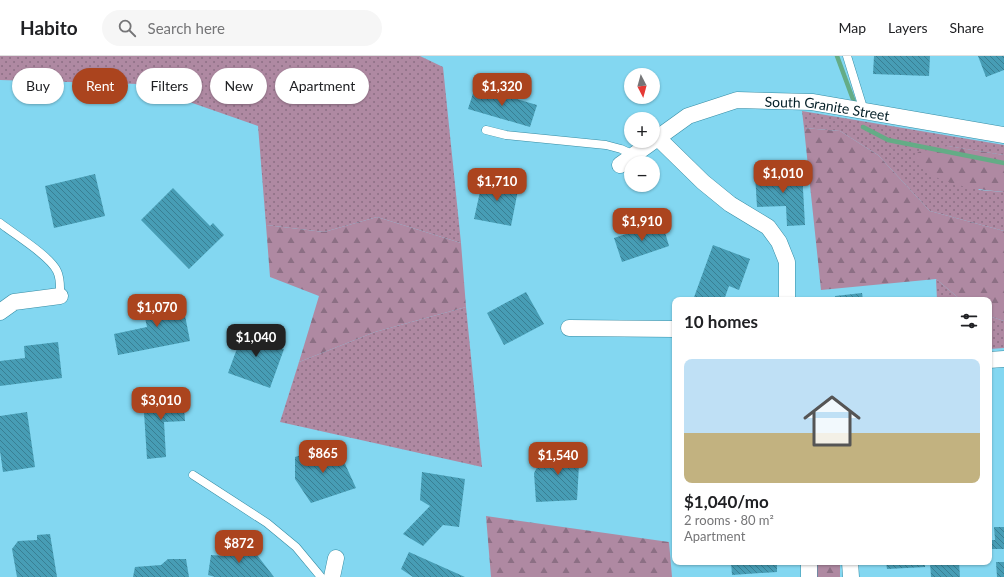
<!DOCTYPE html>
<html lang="en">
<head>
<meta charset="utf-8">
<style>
  :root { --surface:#fff; --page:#f6f6f6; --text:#202124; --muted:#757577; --line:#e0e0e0; --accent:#ab441e }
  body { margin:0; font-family:Lato,sans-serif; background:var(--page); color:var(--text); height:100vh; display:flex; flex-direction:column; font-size:15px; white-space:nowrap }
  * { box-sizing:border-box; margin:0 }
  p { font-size:13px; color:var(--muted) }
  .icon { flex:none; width:22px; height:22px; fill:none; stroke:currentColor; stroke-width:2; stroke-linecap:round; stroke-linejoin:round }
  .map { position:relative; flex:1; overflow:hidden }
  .panel { position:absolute; left:672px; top:241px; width:320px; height:268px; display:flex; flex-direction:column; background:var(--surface); border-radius:8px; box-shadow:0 1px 3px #0004 }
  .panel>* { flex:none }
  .guide { position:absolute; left:12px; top:12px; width:380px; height:36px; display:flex; gap:8px }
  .needle { width:26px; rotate:174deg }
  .buttons { position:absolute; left:624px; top:12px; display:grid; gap:8px }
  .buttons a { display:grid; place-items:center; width:36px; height:36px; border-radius:50%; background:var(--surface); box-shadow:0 1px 3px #0004; font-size:20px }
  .price { position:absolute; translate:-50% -34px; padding:0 9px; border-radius:8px; background:var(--accent); color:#fff; font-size:13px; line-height:26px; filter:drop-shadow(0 1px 2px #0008) }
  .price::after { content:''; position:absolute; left:50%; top:24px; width:12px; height:9px; margin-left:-6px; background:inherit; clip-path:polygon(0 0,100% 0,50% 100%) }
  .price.selected { background:#222; color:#fff }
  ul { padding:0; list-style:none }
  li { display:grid; align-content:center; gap:8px; height:212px; padding:0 12px }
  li+li { border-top:1px solid var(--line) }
  li span { display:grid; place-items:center; height:124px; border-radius:8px; color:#555 }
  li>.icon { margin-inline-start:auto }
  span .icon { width:72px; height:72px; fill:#fffc; stroke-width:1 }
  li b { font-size:17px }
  h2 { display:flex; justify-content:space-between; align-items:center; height:48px; padding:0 12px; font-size:17px }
  .pill { padding:0 14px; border-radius:18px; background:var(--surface); box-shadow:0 1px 3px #0004; font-size:14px; line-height:36px }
  .pill.selected { background:var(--accent); color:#fff }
  header { display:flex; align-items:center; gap:24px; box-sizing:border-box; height:56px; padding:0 20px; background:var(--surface); border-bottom:1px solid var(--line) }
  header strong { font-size:19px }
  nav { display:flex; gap:22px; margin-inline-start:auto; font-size:14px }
  .search { width:280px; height:36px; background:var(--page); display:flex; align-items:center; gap:10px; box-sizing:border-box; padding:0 14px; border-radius:22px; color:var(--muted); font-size:15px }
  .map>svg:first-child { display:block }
  .grass { fill:url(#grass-dots) }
  .forest { fill:url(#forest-firs) }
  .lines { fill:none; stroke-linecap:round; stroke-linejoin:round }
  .stream { stroke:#64ac86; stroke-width:4.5 }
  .building { fill:url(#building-back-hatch) }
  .lane-casing { stroke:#358ca4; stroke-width:9 }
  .street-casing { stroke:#358ca4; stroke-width:17 }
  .lane { stroke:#fff; stroke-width:8 }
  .street { stroke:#fff; stroke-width:16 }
  .labels { text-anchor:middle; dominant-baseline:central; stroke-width:3.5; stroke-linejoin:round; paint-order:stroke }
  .street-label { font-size:14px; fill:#031e26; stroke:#c9f1fe }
</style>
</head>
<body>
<header>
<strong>Habito</strong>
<div class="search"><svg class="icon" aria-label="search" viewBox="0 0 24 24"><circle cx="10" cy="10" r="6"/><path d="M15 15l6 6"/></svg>Search here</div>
<nav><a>Map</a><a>Layers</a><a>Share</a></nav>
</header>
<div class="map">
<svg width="1004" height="521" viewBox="0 0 1004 521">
  <defs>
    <pattern id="grass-dots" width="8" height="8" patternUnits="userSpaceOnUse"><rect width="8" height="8" fill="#af89a2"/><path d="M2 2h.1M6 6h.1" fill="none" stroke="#8c6f84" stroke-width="1.8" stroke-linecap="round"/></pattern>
    <pattern id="forest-firs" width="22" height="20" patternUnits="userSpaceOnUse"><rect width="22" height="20" fill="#af89a2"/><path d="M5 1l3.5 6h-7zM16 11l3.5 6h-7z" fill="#8c6f84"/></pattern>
    <pattern id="building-back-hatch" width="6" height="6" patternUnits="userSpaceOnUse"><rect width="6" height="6" fill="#479db5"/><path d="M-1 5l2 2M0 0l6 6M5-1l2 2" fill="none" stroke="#397f93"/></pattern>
  </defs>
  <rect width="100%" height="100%" fill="#83d7f1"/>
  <g class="grass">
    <polygon points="0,0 420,0 443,11 461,187 377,161 324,176 266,169 258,70 138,28 0,24"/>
    <polygon points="802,55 1004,89 1004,99 947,90 979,134 1004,136 1004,175 930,155 878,99 840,75 804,72"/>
    <polygon points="936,223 961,244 937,244"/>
    <polygon points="466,251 482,411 280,366 299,306 375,276"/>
    <polygon points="989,260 1004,265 1004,292 989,293"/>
  </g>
  <g class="forest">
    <polygon points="804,72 840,75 878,99 930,155 1004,175 1004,265 989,260 989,244 961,244 936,223 821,234"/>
    <path d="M948,90L1004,99V136C980,134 941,129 922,112C920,109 917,104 915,101L918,96Z"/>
    <polygon points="377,161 461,187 466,251 375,276 299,306 319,240 270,221 266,169 324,176"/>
    <polygon points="486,460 669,486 672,521 491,521"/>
    <rect x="817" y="506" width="23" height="15"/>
  </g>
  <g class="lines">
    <g class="stream">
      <polyline points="837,0 854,46"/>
      <polyline points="863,71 888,84 1004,107"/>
    </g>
  </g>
  <g class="building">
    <polygon points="874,0 930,0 929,20 873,18"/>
    <polygon points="978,0 1004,0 1004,14 986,21"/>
    <polygon points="475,31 537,49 530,71 468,53"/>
    <polygon points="802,115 805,169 787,170 786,150 757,151 755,118"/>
    <polygon points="95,118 105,160 54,172 45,130"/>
    <polygon points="483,122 519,129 511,170 474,163"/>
    <polygon points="173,132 210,170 213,167 224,179 189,213 141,164"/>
    <polygon points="662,166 669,190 622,206 614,182"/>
    <polygon points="713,189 750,203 739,234 729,230 724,244 693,244"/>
    <polygon points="526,236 544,268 504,289 487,257"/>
    <polygon points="862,237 863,244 835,244 835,240"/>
    <polygon points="181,239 190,285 118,299 114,278 147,271 144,257 157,255 155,244"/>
    <polygon points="246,268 268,276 264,286 284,293 270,332 228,317"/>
    <polygon points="58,286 62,322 0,330 0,305 25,302 24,290"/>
    <polygon points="183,339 185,365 164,366 166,401 147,403 143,341"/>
    <polygon points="27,356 35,411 3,416 0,395 0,360"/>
    <polygon points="336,388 356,432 311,447 295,423 295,401"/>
    <polygon points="564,391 580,391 577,444 536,446 534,417 544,399"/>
    <polygon points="422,416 465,423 459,471 443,469 423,490 403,478 430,450 420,444"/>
    <polygon points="994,471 1004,471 1004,493 989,493 989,484 995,484"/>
    <polygon points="50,478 57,521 17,521 12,493 18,485 37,484 37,479"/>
    <polygon points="247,486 274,521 215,521 208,519 211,499 224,500"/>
    <polygon points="409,496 465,521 413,521 401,513"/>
    <polygon points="168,503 186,503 189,521 133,521 135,511 161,509"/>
    <polygon points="731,506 777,506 777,516 732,519"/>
    <polygon points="886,506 925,506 925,511 887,513"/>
    <polygon points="930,506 959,506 960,521 931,521"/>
    <polygon points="996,506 1004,506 1004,521 997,521"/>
  </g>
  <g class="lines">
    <g class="lane-casing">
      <g id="lane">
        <polyline points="847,0 864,55"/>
        <polyline points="486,74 506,79 606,89 621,93 634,99"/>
        <path d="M0,167C14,178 50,200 57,215C61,223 60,232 60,240"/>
        <polyline points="193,419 267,467 296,491 321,521"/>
      </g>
    </g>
    <g class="street-casing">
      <g id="street">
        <polyline points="658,82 703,126 730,148 768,171 779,186 787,206 787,244"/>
        <path id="s1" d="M620,109L688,60L737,44L812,46L1004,79"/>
        <polyline points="0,256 14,246 60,240"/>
        <polyline points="569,272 675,273"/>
        <polyline points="989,304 1004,303"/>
        <polyline points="809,506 809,521"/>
        <polyline points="850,506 851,521"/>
        <polyline points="332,521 336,502"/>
      </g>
    </g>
    <use href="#lane" class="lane"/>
    <use href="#street" class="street"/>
  </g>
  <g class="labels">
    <g class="street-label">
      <text stroke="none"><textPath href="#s1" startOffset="226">South Granite Street</textPath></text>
    </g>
  </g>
</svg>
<div class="buttons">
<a><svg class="needle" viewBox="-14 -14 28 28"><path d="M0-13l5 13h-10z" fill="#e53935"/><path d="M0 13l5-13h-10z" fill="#757577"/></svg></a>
<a>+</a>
<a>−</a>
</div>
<b class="price" style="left:502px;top:51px">$1,320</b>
<b class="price" style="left:783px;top:138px">$1,010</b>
<b class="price" style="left:497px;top:146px">$1,710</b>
<b class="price" style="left:642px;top:186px">$1,910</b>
<b class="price" style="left:157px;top:272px">$1,070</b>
<b class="price selected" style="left:256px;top:302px">$1,040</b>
<b class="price" style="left:161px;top:365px">$3,010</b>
<b class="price" style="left:323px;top:418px">$865</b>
<b class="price" style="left:558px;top:420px">$1,540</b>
<b class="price" style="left:239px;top:508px">$872</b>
<div class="guide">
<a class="pill">Buy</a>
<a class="pill selected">Rent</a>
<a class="pill">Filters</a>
<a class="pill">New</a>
<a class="pill">Apartment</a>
</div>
<section class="panel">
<h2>10 homes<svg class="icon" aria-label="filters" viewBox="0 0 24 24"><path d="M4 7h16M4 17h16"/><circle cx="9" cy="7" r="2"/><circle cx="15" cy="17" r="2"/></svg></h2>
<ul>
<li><span style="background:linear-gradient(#bfe0f5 60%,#c2b280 0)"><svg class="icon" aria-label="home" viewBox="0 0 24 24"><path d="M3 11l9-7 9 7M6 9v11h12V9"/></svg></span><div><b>$1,040/mo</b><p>2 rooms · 80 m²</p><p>Apartment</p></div></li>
</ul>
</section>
</div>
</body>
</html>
